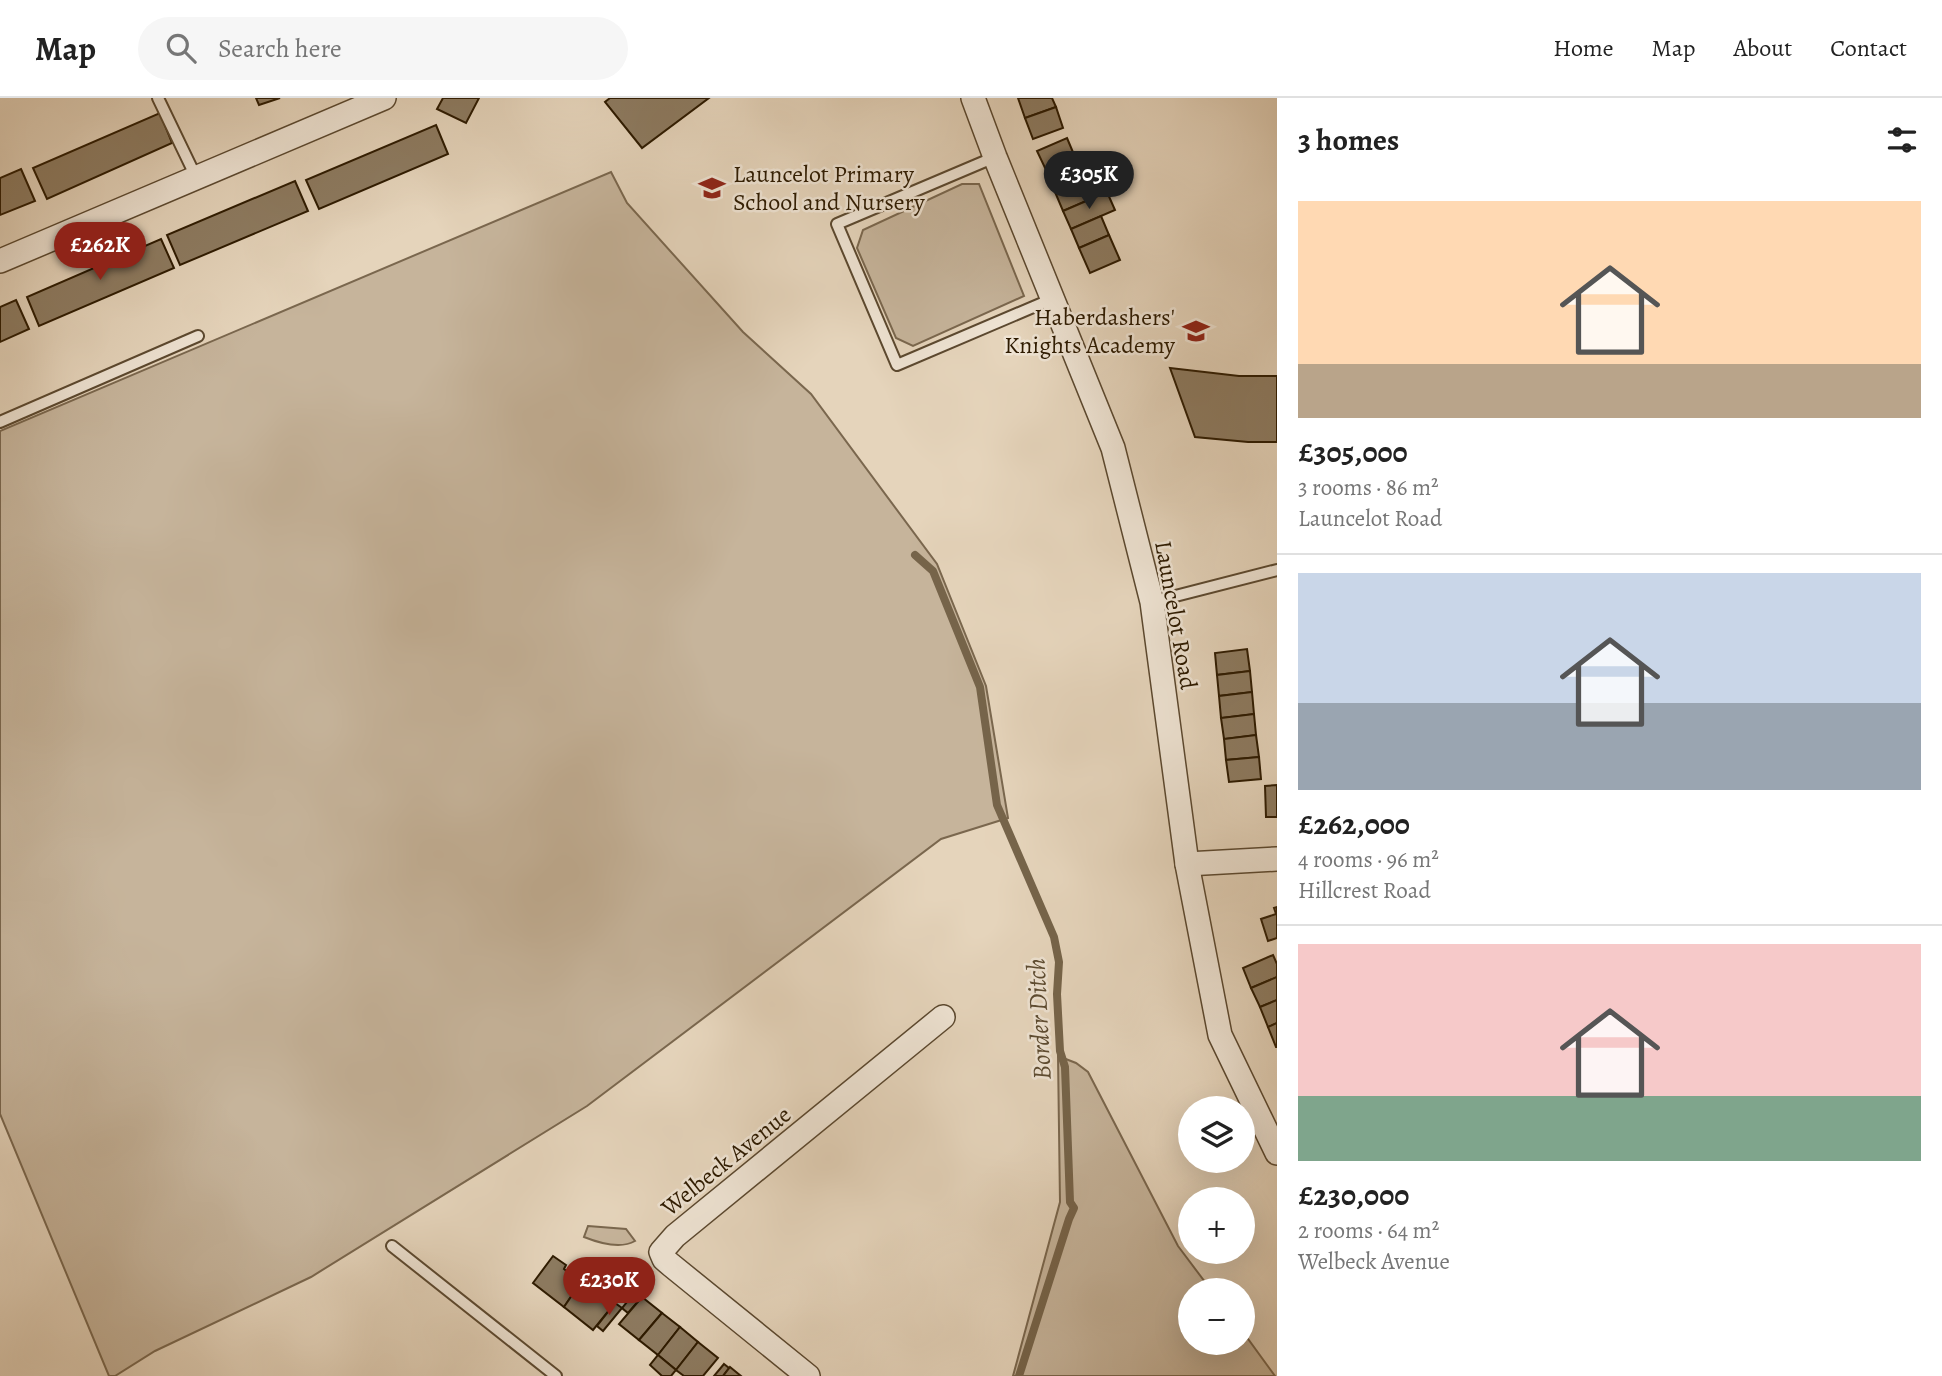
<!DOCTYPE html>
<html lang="en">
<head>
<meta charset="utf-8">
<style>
  :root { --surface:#fff; --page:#f6f6f6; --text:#222; --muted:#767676; --line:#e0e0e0; --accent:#8f2418 }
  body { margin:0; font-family:Alegreya,serif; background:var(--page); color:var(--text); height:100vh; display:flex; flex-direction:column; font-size:26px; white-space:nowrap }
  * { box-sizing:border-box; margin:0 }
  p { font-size:23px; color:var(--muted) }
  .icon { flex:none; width:38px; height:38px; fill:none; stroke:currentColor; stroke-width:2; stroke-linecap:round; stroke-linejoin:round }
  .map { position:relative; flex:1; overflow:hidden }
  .details { display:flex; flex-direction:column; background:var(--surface); width:665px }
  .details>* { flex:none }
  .fabs { position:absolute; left:1178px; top:998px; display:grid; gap:14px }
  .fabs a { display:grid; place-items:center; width:77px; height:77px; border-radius:50%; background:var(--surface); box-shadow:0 7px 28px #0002; font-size:35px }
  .price { position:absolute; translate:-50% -60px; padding:0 16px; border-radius:24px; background:var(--accent); color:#fff; font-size:23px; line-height:46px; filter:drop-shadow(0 2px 4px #0008) }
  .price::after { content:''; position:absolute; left:50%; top:42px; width:21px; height:16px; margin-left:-10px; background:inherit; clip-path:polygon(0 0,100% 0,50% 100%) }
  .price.selected { background:#222; color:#fff }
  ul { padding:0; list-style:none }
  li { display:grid; align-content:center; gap:14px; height:371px; padding:0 21px }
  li+li { border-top:2px solid var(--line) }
  li span { display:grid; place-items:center; height:217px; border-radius:0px; color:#555 }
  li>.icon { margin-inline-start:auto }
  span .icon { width:126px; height:126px; fill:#fffc; stroke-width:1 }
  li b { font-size:30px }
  h2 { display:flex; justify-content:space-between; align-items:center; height:84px; padding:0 21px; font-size:30px }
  header { display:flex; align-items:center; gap:42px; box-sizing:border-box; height:98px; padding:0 35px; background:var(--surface); border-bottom:2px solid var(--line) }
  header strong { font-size:33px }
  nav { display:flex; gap:38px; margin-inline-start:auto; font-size:24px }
  .search { width:490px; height:63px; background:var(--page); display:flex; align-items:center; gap:18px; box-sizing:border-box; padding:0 24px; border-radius:38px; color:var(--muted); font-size:26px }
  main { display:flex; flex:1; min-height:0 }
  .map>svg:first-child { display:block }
  .green { fill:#c6b49b; stroke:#7a674e; stroke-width:2 }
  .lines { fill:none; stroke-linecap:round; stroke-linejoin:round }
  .stream { stroke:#76644a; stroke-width:8 }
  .building { fill:#8d7b61; stroke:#2d1a00; stroke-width:2 }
  .lane-casing { stroke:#5b482f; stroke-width:14 }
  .street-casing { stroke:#5b482f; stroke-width:26 }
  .lane { stroke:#eee3d3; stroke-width:10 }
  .street { stroke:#eee3d3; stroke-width:23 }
  .labels { text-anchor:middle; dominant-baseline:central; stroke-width:5; stroke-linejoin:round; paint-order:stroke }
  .poi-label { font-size:24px; fill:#2d1a00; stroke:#eee3d3; text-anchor:start }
  .street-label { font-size:24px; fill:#2d1a00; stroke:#eee3d3 }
  .water-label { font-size:26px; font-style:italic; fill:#5d4b31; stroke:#eee3d3 }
</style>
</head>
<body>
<header>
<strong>Map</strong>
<div class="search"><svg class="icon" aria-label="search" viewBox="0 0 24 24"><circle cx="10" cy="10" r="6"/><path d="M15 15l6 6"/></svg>Search here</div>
<nav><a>Home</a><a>Map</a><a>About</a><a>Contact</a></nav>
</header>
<main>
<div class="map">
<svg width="1277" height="1278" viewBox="0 0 1277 1278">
  <rect width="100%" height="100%" fill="#e5d4bb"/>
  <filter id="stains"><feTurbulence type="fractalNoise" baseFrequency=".00286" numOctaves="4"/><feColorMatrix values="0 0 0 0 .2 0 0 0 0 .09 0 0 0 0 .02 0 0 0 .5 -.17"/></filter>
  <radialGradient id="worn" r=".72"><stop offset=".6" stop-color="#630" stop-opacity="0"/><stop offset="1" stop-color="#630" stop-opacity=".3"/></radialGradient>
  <g class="green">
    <polygon points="611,74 627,105 743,234 811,296 937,466 986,588 1008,720 941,741 587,1008 311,1179 155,1253 115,1278 109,1278 0,1016 0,333"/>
    <polygon points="962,86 979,86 1024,198 913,248 896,240 857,150 863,132"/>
    <polygon points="1058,958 1076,965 1088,974 1178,1148 1211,1192 1190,1192 1190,1244 1242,1244 1243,1234 1275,1278 1013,1278 1060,1104"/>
    <path d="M588,1128L626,1131L635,1143C621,1151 599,1145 584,1139Z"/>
    <polygon points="635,1169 616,1194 598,1179"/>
  </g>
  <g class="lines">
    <polyline class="stream" points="915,457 933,473 980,589 997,707 1054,839 1059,864 1057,896 1060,953 1065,969 1070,1104 1074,1110 1069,1121 1019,1278"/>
  </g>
  <g class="building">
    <polygon points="256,0 280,0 259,7"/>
    <polygon points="443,0 479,0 466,25 437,11"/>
    <polygon points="610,0 709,0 642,50 605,4"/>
    <polygon points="1018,0 1052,0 1056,9 1025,20"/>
    <polygon points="1056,9 1063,30 1033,41 1025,20"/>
    <polygon points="160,15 172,45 47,101 33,70"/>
    <polygon points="436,27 448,56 319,111 306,82"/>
    <polygon points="1067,40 1075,59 1046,72 1037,53"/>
    <polygon points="1075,59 1084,81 1055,94 1046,72"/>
    <polygon points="21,71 35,103 0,117 0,80"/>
    <polygon points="1084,81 1093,100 1063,113 1055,94"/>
    <polygon points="295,83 308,113 180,167 167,137"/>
    <polygon points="1107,94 1115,112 1071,131 1063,113"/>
    <polygon points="1101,118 1109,137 1079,150 1071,131"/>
    <polygon points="1109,137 1120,162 1090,175 1079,150"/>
    <polygon points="161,141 174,170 39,228 27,199"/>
    <polygon points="16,202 29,231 0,244 0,209"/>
    <polygon points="1170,270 1239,278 1277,278 1277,344 1248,344 1195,339"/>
    <polygon points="1247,551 1250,573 1217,577 1215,555"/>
    <polygon points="1250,573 1252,594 1219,598 1217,577"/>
    <polygon points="1252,594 1254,616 1221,620 1219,598"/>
    <polygon points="1254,616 1256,637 1224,641 1221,620"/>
    <polygon points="1256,637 1259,659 1226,662 1224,641"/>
    <polygon points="1259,659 1261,681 1229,684 1226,662"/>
    <polygon points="1277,687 1277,719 1266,719 1265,688"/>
    <polygon points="1277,809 1277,840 1268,843 1261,821 1276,816 1274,810"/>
    <polygon points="1273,857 1277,866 1277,879 1251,890 1243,870"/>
    <polygon points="1277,879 1277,902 1260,909 1251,890"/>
    <polygon points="1277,902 1277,925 1268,929 1260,909"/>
    <polygon points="1277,925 1277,949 1276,949 1268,929"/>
    <polygon points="553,1158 566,1167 564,1171 581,1184 564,1209 533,1185"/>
    <polygon points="581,1184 597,1195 599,1193 615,1205 593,1232 564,1209"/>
    <polygon points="635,1194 642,1199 628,1215 622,1210"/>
    <polygon points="642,1199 662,1215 639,1242 619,1226"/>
    <polygon points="615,1205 622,1210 603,1233 597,1228"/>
    <polygon points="662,1215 680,1229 658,1257 639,1242"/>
    <polygon points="680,1229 698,1244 676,1272 658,1257"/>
    <polygon points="698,1244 718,1260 703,1278 684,1278 676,1272"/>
    <polygon points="658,1257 676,1272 671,1278 662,1278 650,1267"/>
    <polygon points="724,1266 729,1270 723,1278 714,1278"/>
    <polygon points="730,1269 741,1278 723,1278"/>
  </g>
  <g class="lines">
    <g class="lane-casing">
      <g id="lane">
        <polyline points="158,0 196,79"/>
        <polyline points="995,59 837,126 897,267 1052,201"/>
        <polyline points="0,324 198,238"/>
        <polyline points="1152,504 1277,472"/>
        <polyline points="392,1148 556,1278"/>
      </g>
    </g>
    <g class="street-casing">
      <g id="street">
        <polyline points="973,0 995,59 1113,350 1152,504 1187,766 1220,937 1277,1055"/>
        <polyline points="0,163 384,0"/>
        <polyline points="1187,766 1277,761"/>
        <polyline points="808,1278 671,1167 664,1161 661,1154 675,1138 943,919"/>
      </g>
    </g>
    <use href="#lane" class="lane"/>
    <use href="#street" class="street"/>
  </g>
  <defs>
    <g id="school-bare" transform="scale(2.1)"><path d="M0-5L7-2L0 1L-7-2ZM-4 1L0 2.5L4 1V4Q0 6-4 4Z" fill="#8f2418" stroke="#eee3d3" stroke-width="2.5" paint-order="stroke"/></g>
  </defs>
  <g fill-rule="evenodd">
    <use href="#school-bare" x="712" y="90"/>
    <use href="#school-bare" x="1196" y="233"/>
  </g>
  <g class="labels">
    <g class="poi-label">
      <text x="733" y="76">Launcelot Primary<tspan x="733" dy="28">School and Nursery</tspan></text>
      <text x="1175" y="219" text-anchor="end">Haberdashers'<tspan x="1175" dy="28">Knights Academy</tspan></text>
    </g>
    <g class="street-label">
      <text transform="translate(1176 517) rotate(80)">Launcelot Road</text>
      <text transform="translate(726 1063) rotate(-39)">Welbeck Avenue</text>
    </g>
    <g class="water-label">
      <text transform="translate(1039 921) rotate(-93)">Border Ditch</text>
    </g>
  </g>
  <rect width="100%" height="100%" filter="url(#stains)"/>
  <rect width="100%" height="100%" fill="url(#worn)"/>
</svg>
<div class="fabs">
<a><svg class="icon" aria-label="layers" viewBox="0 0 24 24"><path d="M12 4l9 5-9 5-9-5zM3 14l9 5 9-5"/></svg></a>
<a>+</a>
<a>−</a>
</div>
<b class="price selected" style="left:1089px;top:113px">£305K</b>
<b class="price" style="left:100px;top:184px">£262K</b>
<b class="price" style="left:609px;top:1219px">£230K</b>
</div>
<section class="details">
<h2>3 homes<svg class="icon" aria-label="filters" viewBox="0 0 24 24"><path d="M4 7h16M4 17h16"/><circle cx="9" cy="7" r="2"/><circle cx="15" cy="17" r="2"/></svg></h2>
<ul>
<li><span style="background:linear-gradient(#ffd9b3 75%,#b9a48a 0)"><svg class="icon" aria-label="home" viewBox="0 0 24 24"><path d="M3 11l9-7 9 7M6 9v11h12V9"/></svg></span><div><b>£305,000</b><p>3 rooms · 86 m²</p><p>Launcelot Road</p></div></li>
<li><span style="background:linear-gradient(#c9d6e8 60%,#9aa5b1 0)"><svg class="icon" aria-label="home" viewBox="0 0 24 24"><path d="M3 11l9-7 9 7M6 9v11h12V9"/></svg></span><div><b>£262,000</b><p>4 rooms · 96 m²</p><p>Hillcrest Road</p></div></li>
<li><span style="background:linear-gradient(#f6c9c9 70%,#7fa58c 0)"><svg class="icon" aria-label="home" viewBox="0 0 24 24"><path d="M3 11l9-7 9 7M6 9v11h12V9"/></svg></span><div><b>£230,000</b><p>2 rooms · 64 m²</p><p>Welbeck Avenue</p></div></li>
</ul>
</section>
</main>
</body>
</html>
